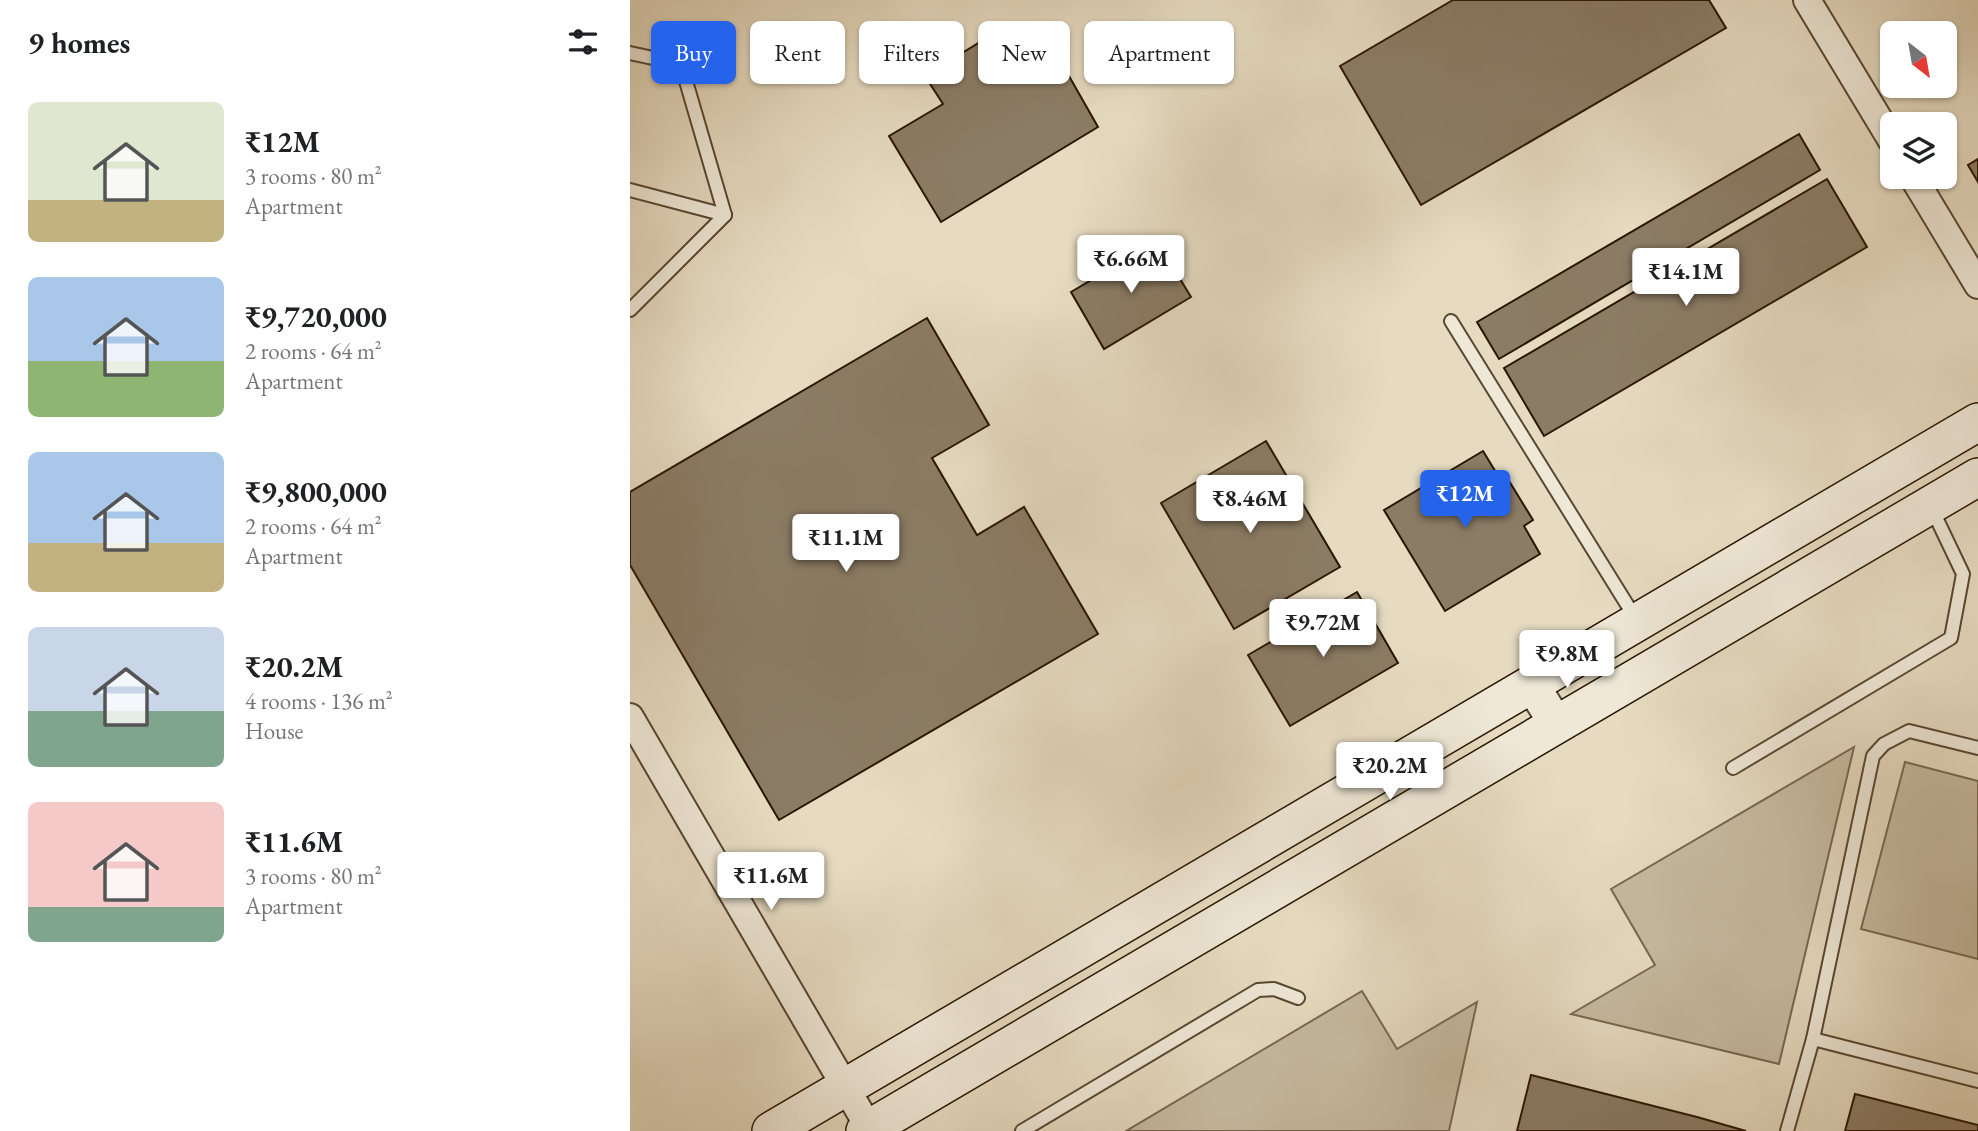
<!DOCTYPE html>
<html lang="en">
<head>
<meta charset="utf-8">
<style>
  :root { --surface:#fff; --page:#f6f6f6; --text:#202124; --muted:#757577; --accent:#2563eb }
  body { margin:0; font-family:"EB Garamond",serif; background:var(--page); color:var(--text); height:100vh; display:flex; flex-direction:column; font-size:26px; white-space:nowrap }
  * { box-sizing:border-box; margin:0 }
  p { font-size:23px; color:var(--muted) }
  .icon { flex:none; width:38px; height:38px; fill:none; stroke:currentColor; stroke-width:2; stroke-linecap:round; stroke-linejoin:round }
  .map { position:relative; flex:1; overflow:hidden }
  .details { display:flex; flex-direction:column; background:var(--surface); width:630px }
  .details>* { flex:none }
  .top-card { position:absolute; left:21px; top:21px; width:665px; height:63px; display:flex; gap:14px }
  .needle { width:46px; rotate:149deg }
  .buttons { position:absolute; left:1250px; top:21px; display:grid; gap:14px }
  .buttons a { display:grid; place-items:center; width:77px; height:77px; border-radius:10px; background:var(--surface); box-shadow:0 2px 5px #0004; font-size:35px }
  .price { position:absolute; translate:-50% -60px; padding:0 16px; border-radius:7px; background:#fff; color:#222; font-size:23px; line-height:46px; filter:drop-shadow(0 2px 4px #0008) }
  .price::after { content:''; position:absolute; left:50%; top:42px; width:21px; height:16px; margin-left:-10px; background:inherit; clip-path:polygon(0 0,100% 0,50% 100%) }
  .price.active { background:var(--accent); color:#fff }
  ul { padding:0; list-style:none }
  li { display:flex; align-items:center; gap:21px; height:175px; padding:0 28px }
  li span { display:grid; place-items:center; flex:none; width:196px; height:140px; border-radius:10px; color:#555 }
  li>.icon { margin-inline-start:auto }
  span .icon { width:84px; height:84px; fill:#fffc; stroke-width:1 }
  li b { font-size:30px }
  h2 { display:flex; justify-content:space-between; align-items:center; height:84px; padding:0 28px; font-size:30px }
  .chip { padding:0 24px; border-radius:10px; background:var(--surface); box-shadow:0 2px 5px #0004; font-size:24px; line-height:63px }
  .chip.active { background:var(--accent); color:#fff }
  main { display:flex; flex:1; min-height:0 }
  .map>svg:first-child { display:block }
  .green { fill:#c6baa0; stroke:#786850; stroke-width:2 }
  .building { fill:#8b7c65; stroke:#291601; stroke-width:2 }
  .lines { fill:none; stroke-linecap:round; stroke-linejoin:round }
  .service-casing { stroke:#584731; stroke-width:16 }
  .minor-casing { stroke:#584731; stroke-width:30 }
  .tertiary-casing { stroke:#584731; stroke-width:37 }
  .secondary-casing { stroke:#291601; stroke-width:40 }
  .service { stroke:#efe8d7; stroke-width:12 }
  .minor { stroke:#efe8d7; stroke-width:26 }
  .tertiary { stroke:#efe8d7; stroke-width:33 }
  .secondary { stroke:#efe8d7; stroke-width:37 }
</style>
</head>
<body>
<main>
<section class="details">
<h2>9 homes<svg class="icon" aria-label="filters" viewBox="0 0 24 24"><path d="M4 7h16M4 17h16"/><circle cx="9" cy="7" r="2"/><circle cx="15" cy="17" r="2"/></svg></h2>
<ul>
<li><span style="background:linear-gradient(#dfe7d0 70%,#c2b280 0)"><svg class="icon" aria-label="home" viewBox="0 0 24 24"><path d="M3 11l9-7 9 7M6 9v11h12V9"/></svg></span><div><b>₹12M</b><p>3 rooms · 80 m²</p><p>Apartment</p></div></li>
<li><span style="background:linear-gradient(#a9c7e8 60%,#8fb573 0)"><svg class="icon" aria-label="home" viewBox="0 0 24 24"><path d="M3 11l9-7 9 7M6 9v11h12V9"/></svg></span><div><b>₹9,720,000</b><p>2 rooms · 64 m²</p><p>Apartment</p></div></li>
<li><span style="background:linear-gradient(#a9c7e8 65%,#c2b280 0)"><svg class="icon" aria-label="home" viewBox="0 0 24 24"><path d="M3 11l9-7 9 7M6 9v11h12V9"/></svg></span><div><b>₹9,800,000</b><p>2 rooms · 64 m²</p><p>Apartment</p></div></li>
<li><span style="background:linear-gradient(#c9d6e8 60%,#7fa58c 0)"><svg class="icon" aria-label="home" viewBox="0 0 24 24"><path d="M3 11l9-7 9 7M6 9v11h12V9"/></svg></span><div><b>₹20.2M</b><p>4 rooms · 136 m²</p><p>House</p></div></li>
<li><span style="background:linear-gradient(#f6c9c9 75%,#7fa58c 0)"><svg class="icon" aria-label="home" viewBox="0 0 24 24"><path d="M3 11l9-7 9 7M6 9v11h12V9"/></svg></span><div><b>₹11.6M</b><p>3 rooms · 80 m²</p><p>Apartment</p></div></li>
</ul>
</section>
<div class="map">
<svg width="1348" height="1131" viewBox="0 0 1348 1131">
  <rect width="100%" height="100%" fill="#e6dbc1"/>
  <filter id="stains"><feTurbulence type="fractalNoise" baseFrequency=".00286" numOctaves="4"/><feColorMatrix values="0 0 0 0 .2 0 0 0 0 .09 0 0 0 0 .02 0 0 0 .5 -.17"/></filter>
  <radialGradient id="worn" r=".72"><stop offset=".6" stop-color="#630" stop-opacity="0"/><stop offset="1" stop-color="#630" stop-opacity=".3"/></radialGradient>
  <g class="green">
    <polygon points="1224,747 1149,1064 941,1014 1025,965 981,889"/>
    <polygon points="1275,762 1348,781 1348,959 1231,929"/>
    <polygon points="732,991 767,1049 847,1002 819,1131 496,1131"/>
  </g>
  <g class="building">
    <polygon points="823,0 1079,0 1096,28 791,205 710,66"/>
    <polygon points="355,39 373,69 419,41 468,127 311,222 259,136 313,104 295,76"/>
    <polygon points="1169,134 1190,170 869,359 847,322"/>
    <polygon points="1348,159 1348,182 1338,165"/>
    <polygon points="1197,179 1237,247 914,436 874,368"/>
    <polygon points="527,241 561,297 474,349 441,292"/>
    <polygon points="297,318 359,425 302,458 347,535 394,507 468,634 149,820 0,565 0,492"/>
    <polygon points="636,441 710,567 604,629 531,503"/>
    <polygon points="853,451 870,479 876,476 903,520 894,526 910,554 815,611 754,510"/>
    <polygon points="727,592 768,663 660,726 618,655"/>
    <polygon points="901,1075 1067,1117 1116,1131 887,1131"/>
    <polygon points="1225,1094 1348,1125 1348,1131 1215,1131"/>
  </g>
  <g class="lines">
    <g class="service-casing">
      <g id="service">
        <polyline points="0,53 51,64 95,215 0,310"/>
        <polyline points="0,190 95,215"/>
        <polyline points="821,321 1006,619"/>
        <polyline points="1103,768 1321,638 1333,574 1302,509"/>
        <polyline points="1183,1039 1348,1081"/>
        <polyline points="392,1131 628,990 644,989 668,998"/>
        <polyline points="1157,1131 1183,1039 1243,756 1254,744 1279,731 1348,748"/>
      </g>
    </g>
    <g class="minor-casing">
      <g id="minor">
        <polyline points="1177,0 1262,141"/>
        <polyline points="1283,177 1348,285"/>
        <polyline points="0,717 241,1131"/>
      </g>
    </g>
    <g class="tertiary-casing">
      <polyline id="tertiary" points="902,685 927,725"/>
    </g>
    <g class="secondary-casing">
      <g id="secondary">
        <polyline points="141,1131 1348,422"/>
        <polyline points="235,1131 1348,477"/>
      </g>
    </g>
    <use href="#service" class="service"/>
    <use href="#minor" class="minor"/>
    <use href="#tertiary" class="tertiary"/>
    <use href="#secondary" class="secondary"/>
  </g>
  <rect width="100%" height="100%" filter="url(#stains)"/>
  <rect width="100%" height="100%" fill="url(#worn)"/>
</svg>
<div class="buttons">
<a><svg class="needle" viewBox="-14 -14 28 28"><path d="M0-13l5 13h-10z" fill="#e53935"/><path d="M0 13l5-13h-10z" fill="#757577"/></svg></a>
<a><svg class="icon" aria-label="layers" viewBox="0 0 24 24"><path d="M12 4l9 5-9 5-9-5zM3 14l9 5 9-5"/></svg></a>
</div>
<b class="price" style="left:501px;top:295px">₹6.66M</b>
<b class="price" style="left:1056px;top:308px">₹14.1M</b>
<b class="price active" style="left:835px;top:530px">₹12M</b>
<b class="price" style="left:620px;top:535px">₹8.46M</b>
<b class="price" style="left:216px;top:574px">₹11.1M</b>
<b class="price" style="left:693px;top:659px">₹9.72M</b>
<b class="price" style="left:937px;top:690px">₹9.8M</b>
<b class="price" style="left:760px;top:802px">₹20.2M</b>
<b class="price" style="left:141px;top:912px">₹11.6M</b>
<div class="top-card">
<a class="chip active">Buy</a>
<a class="chip">Rent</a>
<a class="chip">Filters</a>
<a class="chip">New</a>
<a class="chip">Apartment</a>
</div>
</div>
</main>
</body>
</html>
